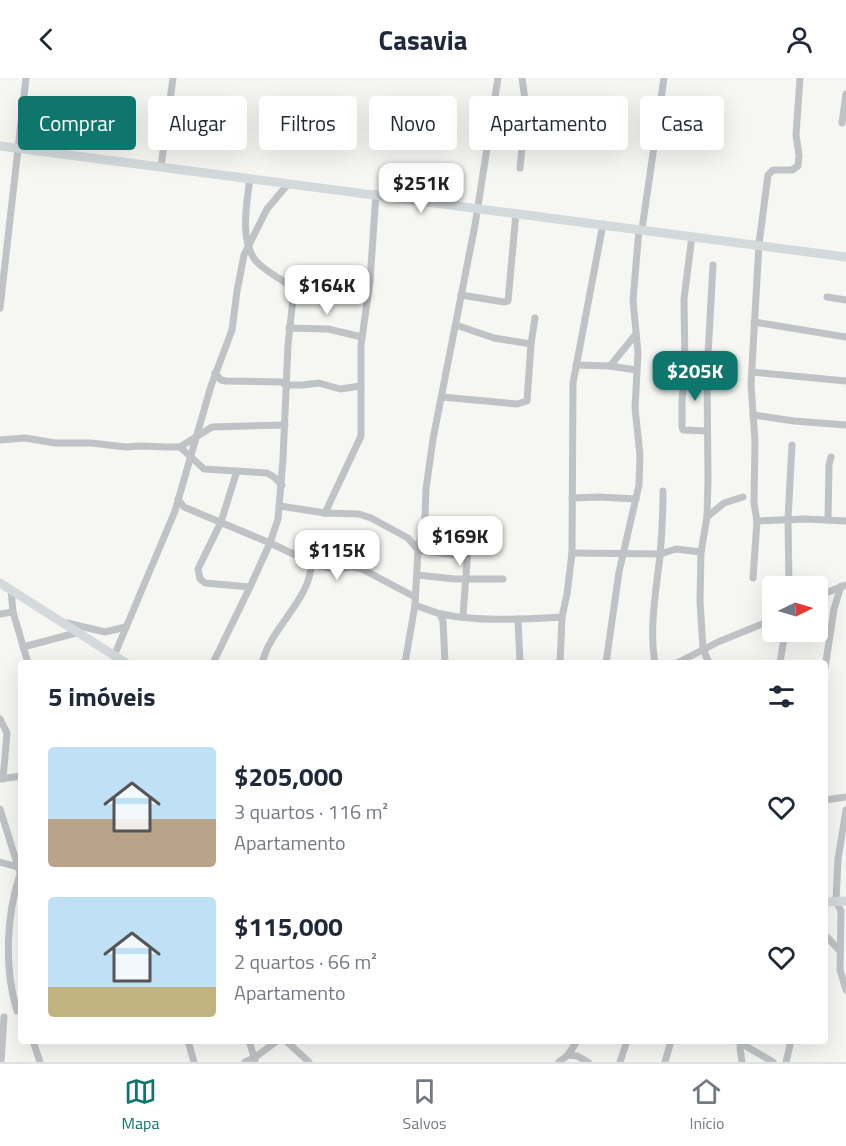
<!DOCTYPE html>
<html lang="pt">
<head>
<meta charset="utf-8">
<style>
  :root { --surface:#fff; --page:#f6f6f7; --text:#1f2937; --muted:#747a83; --line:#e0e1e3; --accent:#0f766e }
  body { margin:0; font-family:"Titillium Web",sans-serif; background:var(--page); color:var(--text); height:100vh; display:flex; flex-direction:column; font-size:22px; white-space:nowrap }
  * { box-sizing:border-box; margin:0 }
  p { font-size:20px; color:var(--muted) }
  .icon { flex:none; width:33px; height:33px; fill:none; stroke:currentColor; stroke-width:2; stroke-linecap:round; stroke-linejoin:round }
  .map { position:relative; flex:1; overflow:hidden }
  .panel { position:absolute; left:18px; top:582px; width:810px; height:384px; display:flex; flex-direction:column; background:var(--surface); border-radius:6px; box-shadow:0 6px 24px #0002 }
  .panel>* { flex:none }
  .top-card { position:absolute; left:18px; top:18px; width:810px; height:54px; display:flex; gap:12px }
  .needle { width:39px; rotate:85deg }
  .tools { position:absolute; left:762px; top:498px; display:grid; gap:12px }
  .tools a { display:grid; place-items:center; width:66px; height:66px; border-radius:6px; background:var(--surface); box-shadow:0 6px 24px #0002; font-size:30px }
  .price { position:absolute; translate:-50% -51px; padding:0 14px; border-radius:12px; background:#fff; color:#222; font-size:20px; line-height:39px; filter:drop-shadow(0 2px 3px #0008) }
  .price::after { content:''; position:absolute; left:50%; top:36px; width:18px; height:14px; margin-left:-9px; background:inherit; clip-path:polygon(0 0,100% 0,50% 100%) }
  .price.selected { background:var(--accent); color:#fff }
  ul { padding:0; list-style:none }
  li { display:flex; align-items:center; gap:18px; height:150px; padding:0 30px }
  li span { display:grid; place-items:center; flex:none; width:168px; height:120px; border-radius:6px; color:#555 }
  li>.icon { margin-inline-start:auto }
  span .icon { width:72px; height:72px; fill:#fffc; stroke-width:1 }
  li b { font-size:26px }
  h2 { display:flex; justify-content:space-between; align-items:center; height:72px; padding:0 30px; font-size:26px }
  .tag { padding:0 21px; border-radius:6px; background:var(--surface); box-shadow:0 6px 24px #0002; font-size:21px; line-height:54px }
  .tag.selected { background:var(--accent); color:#fff }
  header { display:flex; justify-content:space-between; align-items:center; height:78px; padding:0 30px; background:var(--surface); font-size:27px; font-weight:700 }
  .tab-bar { display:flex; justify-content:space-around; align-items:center; height:84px; border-top:2px solid var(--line); background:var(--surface); font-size:16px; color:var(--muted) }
  .tab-bar a { display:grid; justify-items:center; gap:3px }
  .tab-bar .selected { color:var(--accent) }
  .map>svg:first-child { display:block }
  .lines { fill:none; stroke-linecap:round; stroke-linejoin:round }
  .street { stroke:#bfc3c6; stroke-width:7 }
  .secondary { stroke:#d4d9dc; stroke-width:9 }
</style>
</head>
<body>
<header><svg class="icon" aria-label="back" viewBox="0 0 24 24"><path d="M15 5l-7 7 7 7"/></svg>Casavia<svg class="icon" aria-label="person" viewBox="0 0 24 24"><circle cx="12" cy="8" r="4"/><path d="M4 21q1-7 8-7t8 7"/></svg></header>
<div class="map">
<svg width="846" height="984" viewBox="0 0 846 984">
  <rect width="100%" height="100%" fill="#f6f6f3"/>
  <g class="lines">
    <g class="street">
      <polyline points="842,45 846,16"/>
      <polyline points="161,89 173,0"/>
      <polyline points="520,90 526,29 522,0"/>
      <path d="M250,100C247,124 239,162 256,183C266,194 282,201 294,211"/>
      <polyline points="642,151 664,0"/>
      <polyline points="692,158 684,221 685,293 682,322 682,349 683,352 707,353"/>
      <polyline points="461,217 504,224 508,223 516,135"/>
      <polyline points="827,219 846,222"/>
      <polyline points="0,230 26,0"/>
      <polyline points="754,244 846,259"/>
      <polyline points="456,247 494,260 531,266"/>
      <polyline points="289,250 328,251 362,259"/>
      <polyline points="576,287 610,288 636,292"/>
      <polyline points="610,288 636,256"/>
      <polyline points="685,293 707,295"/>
      <polyline points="752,294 846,303"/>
      <polyline points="215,295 221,302 226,303 281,304 286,307 302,307 319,305 340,311 361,308"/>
      <polyline points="442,319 517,326 527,323 531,266 535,240"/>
      <polyline points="753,337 794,343 846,347"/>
      <polyline points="0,362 25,360 55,365 91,365 126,369 140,368 167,369 180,369 212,349 285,347"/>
      <polyline points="180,369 204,391 267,395 274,399 282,407"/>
      <polyline points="237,393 221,444 198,491 200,501 205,505 250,509"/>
      <polyline points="572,420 599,419 636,421"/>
      <polyline points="178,421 184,429 270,465 319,488 334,491 353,489 362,491 415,519"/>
      <polyline points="280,428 325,435 359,436 371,440 408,460 418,472 456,477 468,471"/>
      <polyline points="325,435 361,358 361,267 370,203 376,116"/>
      <polyline points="707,439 724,425 743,419"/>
      <path d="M425,440C437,451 456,447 469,457L463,538"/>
      <polyline points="828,442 829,387 831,379"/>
      <polyline points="757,443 805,441 846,443"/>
      <polyline points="572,475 660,476 676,471 701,474"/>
      <polyline points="417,497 455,501 503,501"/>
      <polyline points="753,500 757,443 754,425 755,363 751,306 759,166 768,97 773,92 792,92 798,88 799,77 796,57 800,0"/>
      <polyline points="789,508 788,441 792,367"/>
      <polyline points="11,512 13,534 28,585"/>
      <polyline points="818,518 846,507"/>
      <path d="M415,527C424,530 432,534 441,536C479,544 523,541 562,539"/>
      <polyline points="0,536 13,534"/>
      <polyline points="440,536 443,543 445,585"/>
      <polyline points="518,541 520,585"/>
      <polyline points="67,545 105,554 126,549"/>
      <polyline points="23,569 76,555"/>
      <polyline points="114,578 175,433 211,308 232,252 237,213 244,177 267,131 288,106"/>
      <polyline points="213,585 250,509 270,465 278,441 283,381 288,267 294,211 296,206 299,205 361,211 370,203"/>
      <path d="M262,585C264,579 266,572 269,567C281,543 312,513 311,486"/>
      <polyline points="405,585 415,527 418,472 425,440 426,411 433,361 475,147 498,0"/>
      <polyline points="560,585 562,539 567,516 572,475 573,305 603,146"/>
      <polyline points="606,585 619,494 639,407 640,377 635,330 638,275 633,222 639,151"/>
      <path d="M655,585C649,550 656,513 660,478C662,456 663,435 663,413"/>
      <polyline points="677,585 718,564 772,542"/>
      <polyline points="709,585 703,571 700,523 701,474 707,439 708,401 707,295 713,187"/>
      <polyline points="780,585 785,554"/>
      <polyline points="825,590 834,531 841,508"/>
      <polyline points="0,641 7,655 3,701"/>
      <polyline points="0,701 21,698"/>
      <polyline points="825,722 846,719"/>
      <polyline points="0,731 21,798"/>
      <polyline points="846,732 838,781 836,823 841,833 840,892 846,912"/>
      <polyline points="0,784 18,789"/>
      <polyline points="825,857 840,873"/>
      <path d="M17,933C4,890 6,839 20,796"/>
      <polyline points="33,963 40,984"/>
      <polyline points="188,963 194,984"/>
      <polyline points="249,963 255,982"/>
      <polyline points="286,963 309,984"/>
      <polyline points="737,963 773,984"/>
      <polyline points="568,977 577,978 588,984"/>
      <polyline points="1,984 4,939"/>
      <polyline points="245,984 254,980 277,963"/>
      <polyline points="559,984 568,977 577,963"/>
      <polyline points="620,984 627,963"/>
      <polyline points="665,984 671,963"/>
      <polyline points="742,984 740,970 742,963"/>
      <polyline points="786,984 791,963"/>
    </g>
    <g class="secondary">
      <polyline points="0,68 846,179"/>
      <polyline points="0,505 126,585"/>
      <polyline points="825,824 846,823"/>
    </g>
  </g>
</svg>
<div class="tools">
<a><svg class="needle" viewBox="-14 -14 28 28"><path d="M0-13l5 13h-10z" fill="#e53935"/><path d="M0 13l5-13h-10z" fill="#747a83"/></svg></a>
</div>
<b class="price" style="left:421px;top:136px">$251K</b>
<b class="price" style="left:327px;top:238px">$164K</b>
<b class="price selected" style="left:695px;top:324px">$205K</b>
<b class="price" style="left:460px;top:489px">$169K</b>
<b class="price" style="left:337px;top:503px">$115K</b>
<div class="top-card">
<a class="tag selected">Comprar</a>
<a class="tag">Alugar</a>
<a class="tag">Filtros</a>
<a class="tag">Novo</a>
<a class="tag">Apartamento</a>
<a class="tag">Casa</a>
</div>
<section class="panel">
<h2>5 imóveis<svg class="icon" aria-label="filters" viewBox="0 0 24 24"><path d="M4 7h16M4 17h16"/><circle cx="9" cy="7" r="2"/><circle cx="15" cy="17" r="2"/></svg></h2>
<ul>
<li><span style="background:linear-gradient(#bfe0f5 60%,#b9a48a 0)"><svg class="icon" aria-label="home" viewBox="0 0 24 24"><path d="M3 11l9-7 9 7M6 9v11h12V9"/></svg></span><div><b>$205,000</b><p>3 quartos · 116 m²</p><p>Apartamento</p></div><svg class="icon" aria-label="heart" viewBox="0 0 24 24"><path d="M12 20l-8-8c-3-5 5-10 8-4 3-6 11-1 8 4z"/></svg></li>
<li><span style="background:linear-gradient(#bfe0f5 75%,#c2b280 0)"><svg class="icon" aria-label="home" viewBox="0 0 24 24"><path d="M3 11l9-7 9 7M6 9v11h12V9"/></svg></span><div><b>$115,000</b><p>2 quartos · 66 m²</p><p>Apartamento</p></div><svg class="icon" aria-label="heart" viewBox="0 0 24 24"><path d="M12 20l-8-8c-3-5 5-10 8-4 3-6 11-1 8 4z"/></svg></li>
</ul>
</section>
</div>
<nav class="tab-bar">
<a class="selected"><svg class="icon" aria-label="map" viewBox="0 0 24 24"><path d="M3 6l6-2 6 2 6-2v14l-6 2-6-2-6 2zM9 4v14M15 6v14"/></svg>Mapa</a>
<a><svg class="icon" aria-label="saved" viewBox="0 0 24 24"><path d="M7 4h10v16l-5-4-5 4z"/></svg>Salvos</a>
<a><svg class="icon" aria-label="home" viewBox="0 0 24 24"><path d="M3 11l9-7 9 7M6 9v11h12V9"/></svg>Início</a>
</nav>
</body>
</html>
